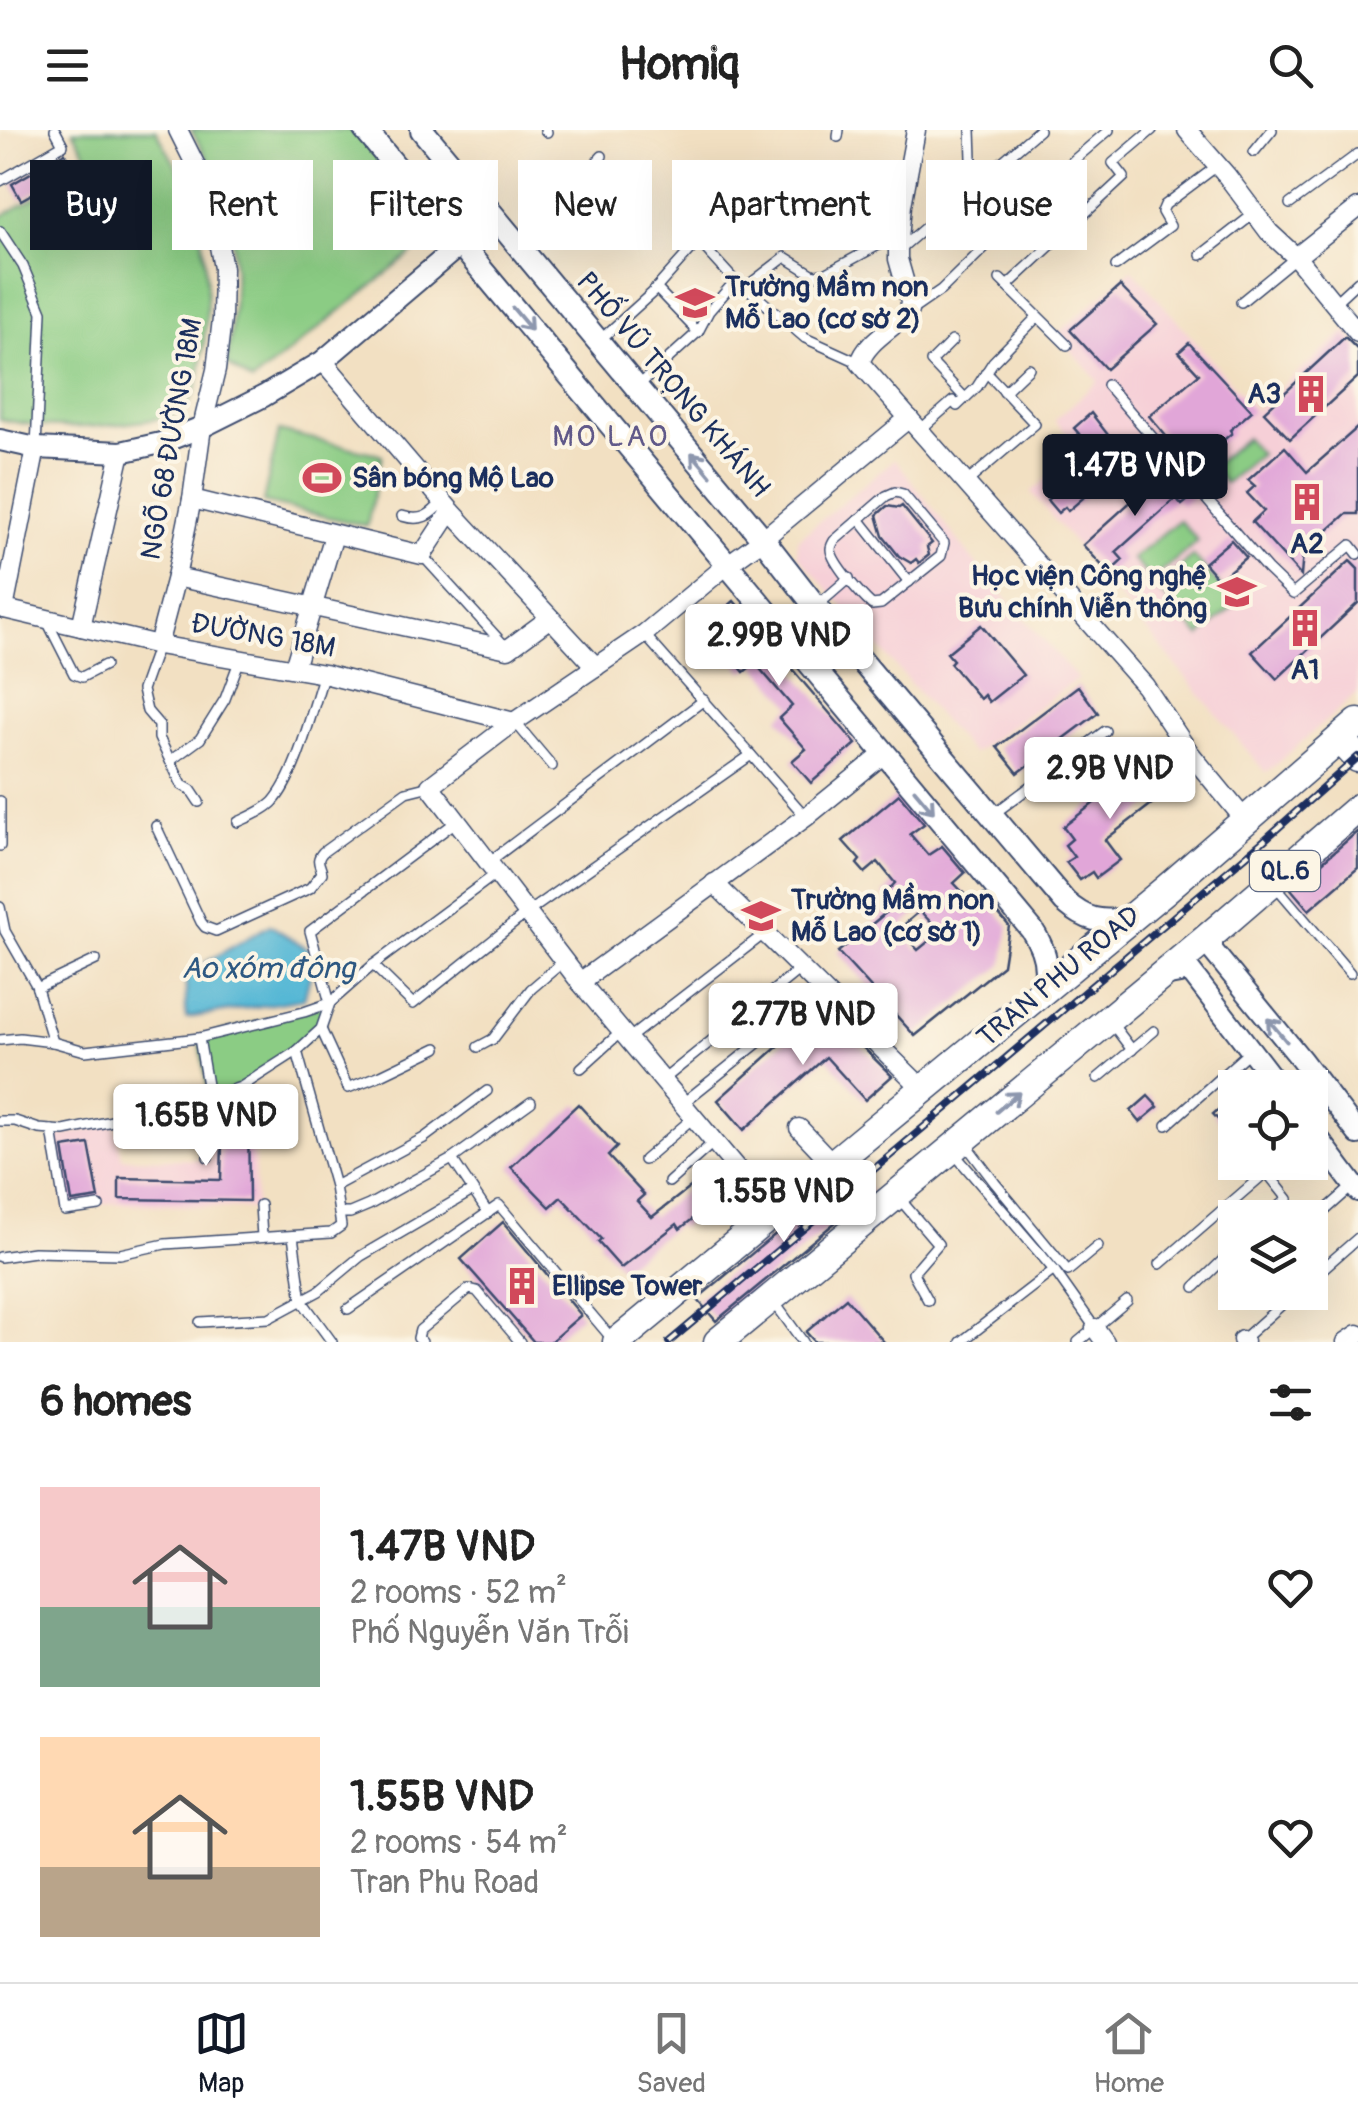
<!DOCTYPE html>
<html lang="en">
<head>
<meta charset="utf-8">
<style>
  :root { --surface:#fff; --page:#f2f2f2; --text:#222; --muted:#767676; --line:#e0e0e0; --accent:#111827 }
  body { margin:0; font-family:Pangolin,sans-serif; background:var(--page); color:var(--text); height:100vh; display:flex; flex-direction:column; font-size:38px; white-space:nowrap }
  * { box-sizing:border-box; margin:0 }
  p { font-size:32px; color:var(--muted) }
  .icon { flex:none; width:55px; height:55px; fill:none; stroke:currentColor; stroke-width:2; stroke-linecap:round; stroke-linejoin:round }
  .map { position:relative; height:1212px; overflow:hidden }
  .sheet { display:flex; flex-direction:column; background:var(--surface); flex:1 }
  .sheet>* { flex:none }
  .hud { position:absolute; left:30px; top:30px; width:1300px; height:90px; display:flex; gap:20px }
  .buttons { position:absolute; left:1218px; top:940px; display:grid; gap:20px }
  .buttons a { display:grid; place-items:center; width:110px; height:110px; border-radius:0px; background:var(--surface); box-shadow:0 10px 40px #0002; font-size:50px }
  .price { position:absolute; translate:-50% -85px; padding:0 22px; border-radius:10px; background:#fff; color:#222; font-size:32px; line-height:65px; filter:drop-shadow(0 2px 5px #0008) }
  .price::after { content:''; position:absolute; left:50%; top:60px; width:30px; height:22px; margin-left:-15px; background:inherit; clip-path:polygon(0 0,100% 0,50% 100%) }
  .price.on { background:var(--accent); color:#fff }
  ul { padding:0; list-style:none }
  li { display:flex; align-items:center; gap:30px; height:250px; padding:0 40px }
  li span { display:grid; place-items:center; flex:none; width:280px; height:200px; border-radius:0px; color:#555 }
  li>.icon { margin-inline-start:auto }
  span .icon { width:120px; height:120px; fill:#fffc; stroke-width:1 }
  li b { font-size:42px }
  h2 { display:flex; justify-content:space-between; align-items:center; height:120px; padding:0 40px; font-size:42px }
  .pill { padding:0 35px; border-radius:0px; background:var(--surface); box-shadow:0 10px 40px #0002; font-size:35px; line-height:90px }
  .pill.on { background:var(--accent); color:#fff }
  header { display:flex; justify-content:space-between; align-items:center; height:130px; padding:0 40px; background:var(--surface); font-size:45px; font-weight:700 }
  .menu { display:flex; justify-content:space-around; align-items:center; height:140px; border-top:2px solid var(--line); background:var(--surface); font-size:28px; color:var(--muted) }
  .menu a { display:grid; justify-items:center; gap:5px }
  .menu .on { color:var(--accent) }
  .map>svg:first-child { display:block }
  .built { fill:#f6cfd7 }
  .green { fill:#8bcc84; stroke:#537e71; stroke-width:2.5 }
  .water { fill:#57b8d5; stroke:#39749a; stroke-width:2.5 }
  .building { fill:#e1a6d8; fill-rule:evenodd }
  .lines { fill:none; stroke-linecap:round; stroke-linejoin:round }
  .service-casing { stroke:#3b4a6d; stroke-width:12 }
  .minor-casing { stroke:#3b4a6d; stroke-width:21 }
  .tertiary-casing { stroke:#3b4a6d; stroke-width:24 }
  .secondary-casing { stroke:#3b4a6d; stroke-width:26 }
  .trunk-casing { stroke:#3b4a6d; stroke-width:31 }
  .service { stroke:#fff; stroke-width:9 }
  .minor { stroke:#fff; stroke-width:18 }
  .tertiary { stroke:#fff; stroke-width:20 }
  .secondary { stroke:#fff; stroke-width:22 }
  .trunk { stroke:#fff; stroke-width:28 }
  .rail-casing { stroke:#1b2f5e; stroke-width:8 }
  .rail { stroke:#fcf5e5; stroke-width:4; stroke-dasharray:11; stroke-linecap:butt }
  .oneway { stroke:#8d97ae }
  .labels { text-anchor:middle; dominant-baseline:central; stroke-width:8; stroke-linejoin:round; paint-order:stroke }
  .shield { fill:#fcf5e5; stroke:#5e6a86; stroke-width:2.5 }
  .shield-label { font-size:25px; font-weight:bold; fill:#1b2f5e }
  .poi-label { font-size:28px; font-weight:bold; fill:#1b2f5e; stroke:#fcf5e5; text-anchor:start }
  .street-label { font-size:28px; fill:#1b2f5e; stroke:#fcf5e5 }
  .neighbourhood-label { font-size:30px; letter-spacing:2.5px; fill:#605989; stroke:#fcf5e5 }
  .water-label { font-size:30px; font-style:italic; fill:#2d5882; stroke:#fcf5e5 }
</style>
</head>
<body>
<header><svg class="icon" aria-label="menu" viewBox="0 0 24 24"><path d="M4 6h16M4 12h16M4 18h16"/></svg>Homiq<svg class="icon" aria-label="search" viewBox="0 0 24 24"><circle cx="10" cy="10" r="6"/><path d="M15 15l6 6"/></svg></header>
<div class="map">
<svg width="1358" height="1212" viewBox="0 0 1358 1212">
  <rect width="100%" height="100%" fill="#fcf5e5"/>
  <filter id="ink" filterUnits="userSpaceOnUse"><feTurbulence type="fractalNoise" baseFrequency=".01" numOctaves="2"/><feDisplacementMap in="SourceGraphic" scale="20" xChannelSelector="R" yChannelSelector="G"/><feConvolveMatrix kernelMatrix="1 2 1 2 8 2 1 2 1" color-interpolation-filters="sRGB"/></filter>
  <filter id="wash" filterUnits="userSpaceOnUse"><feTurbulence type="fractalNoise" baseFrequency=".0048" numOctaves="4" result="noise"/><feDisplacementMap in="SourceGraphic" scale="40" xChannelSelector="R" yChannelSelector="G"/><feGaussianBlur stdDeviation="2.25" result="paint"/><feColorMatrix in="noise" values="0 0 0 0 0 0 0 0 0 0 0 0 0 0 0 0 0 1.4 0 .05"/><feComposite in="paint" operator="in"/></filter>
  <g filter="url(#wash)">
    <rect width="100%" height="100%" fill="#f2e0c2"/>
    <g class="built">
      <polygon points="1132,139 1255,280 1347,200 1358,215 1358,563 1266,643 1031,362 1080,320 1055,290 1098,251 1057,204"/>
      <polygon points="895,329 976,434 1078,549 972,624 798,425 797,410"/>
      <polygon points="252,959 256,1079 111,1073 66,1080 55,1007 115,995 122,1028 210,1030 212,969"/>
    </g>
    <g class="green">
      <path d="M73,0H156C164,15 174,31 182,47C208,104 212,165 202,226C200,244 199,262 186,276C173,289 153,290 136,292C87,299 48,300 0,289V87L92,35Z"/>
      <path d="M191,0H354L434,96L430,109L252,252L227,234C236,172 241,108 217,49C210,32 200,16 191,0Z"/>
      <polygon points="279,301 382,325 367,396 263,372"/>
      <polygon points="1246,308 1260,324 1225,353 1211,337"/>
      <polygon points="1179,390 1198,411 1152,450 1132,429"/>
      <polygon points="1193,426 1236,474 1200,506 1157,458"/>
      <polygon points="330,873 321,899 241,957 209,967 199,908"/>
    </g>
    <polygon class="water" points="270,795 316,824 304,869 186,888 186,844"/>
    <g id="blocks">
      <g class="building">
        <polygon points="65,23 74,40 21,70 12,54"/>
        <polygon points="1120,156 1157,194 1106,239 1070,200"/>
        <polygon points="1345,207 1358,220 1358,247 1290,309 1264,282"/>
        <polygon points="1189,213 1252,281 1230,300 1232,303 1190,338 1180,327 1182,325 1149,286 1199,244 1179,222"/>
        <polygon points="1091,283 1122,323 1113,331 1119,337 1068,381 1065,377 1058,383 1047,370 1080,342 1084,346 1103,331 1074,298"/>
        <polygon points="1358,297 1358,384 1346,384 1303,422 1301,446 1252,392 1264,381 1247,363 1255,356 1248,350 1285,317 1307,342"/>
        <polygon points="1168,338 1193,366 1182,375 1176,368 1116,422 1123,430 1109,443 1083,415"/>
        <polygon points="887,376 899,378 902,376 932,413 927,417 929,425 919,433 916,429 911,433 899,426 883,406 877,385"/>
        <polygon points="1231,410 1246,427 1219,450 1204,433"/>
        <polygon points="1350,431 1358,439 1358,473 1277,549 1252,522"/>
        <polygon points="734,471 856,614 811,653 792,631 806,619 779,588 792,576 755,533 744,542 722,516 706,530 689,509"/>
        <polygon points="981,495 1023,545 989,572 984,565 980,569 950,533 953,530 947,523"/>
        <polygon points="1078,556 1098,583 1018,643 997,617"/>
        <polygon points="1151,634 1171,659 1105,710 1120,730 1096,748 1092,742 1080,750 1066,732 1074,727 1065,715 1072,709 1063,697 1103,666 1105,669"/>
        <path d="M899,664L924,694L910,704L928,725L942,716L965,743L954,753L972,772L983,765L1009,796L1003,835L915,906L838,822L894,776L884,765L895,753L878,732L865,743L857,734L860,730L843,711ZM920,781L940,802L918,820L899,799Z"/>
        <polygon points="1358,701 1358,738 1309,780 1291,759"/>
        <polygon points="822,877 892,946 865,970 826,927 744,1000 718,970"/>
        <polygon points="1235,965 1235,985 1224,996 1213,984"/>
        <polygon points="1148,966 1158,977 1140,992 1131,981"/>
        <polygon points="223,972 248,973 249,1071 119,1069 119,1048 221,1050"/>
        <polygon points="578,974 617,1017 608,1026 644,1065 637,1071 652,1087 693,1055 709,1076 680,1099 677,1094 621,1138 598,1112 601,1109 561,1067 550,1077 511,1037"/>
        <polygon points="89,1014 99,1068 72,1072 63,1018"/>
        <polygon points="853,1040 872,1062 716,1191 697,1169"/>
        <polygon points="503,1092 581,1185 550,1212 534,1212 461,1129"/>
        <polygon points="846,1168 884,1212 815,1212 806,1202"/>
      </g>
    </g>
  </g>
  <g filter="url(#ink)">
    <use href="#blocks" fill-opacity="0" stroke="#3b4a6d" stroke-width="2.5"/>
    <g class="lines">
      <g class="service-casing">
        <g id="service">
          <polyline points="545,0 547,2"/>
          <polyline points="971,0 973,57"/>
          <polyline points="838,7 839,0"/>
          <polyline points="1254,22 1272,0"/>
          <polyline points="0,51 63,15 55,0"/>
          <polyline points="1290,74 1358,24"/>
          <polyline points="0,101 23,136 42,182 36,318"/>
          <polyline points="522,117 602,26"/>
          <polyline points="900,119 1039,0"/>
          <polyline points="1201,125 1255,83"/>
          <polyline points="1116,136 1170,96 1162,82 1165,75 1217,36"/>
          <polyline points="1000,149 1067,215"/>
          <polyline points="735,151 746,157 785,127 814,145 825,144 897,105"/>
          <polyline points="1007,156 1124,47 1113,33 1152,0"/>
          <polyline points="746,157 805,208 860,233"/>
          <polyline points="656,158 698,202"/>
          <polyline points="1241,172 1296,127"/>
          <polyline points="1334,173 1358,151"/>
          <polyline points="912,180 941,160 1074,30 1109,0"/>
          <polyline points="600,210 652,163 694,116 703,116 735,151 709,181 698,202 638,256"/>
          <polyline points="952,211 931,232 965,268"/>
          <polyline points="1107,255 1267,439 1293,464 1351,415 1358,424"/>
          <polyline points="1004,262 1029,238"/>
          <polyline points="920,300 953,271 957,276 977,257 993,232 1037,187"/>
          <polyline points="967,352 1035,294 986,242"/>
          <path d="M895,362L903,364L944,413L941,426L881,474L872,475C862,466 831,432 831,419C831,416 833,413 834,411L886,366Z"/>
          <path d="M402,386C421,392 430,386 442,372"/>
          <polyline points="859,389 909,452"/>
          <polyline points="422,425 504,515"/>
          <polyline points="818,475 849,448"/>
          <polyline points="46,489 74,544 82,547 105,535"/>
          <polyline points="644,504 806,687"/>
          <polyline points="158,515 142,560 147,581 159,595 159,608 182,655 191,660 199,672"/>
          <polyline points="515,592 552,636"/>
          <polyline points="170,631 200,609 225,569 240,529"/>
          <polyline points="0,671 0,716"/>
          <polyline points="995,683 1105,601"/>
          <path d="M238,692C249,687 264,681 273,672C297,645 312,579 324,544"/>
          <path d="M156,696L201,792L205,797L216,801L310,758L322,743C320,733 315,731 323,722L406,662L430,656"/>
          <polyline points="490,731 704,570"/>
          <polyline points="1274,754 1350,843"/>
          <polyline points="0,777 5,801 36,855 53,912"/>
          <polyline points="373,835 413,874 528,782 751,625"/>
          <polyline points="37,858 96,830"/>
          <polyline points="330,873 310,801 457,691"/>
          <polyline points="1110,891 1132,920"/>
          <polyline points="321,899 348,958 381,945 437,918"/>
          <polyline points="199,908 209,967 208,1027"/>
          <polyline points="628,909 764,804"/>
          <polyline points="0,910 20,908 53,912 85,921 199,908 304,882 330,873 373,835 497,743"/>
          <polyline points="478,917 493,909 531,859 564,831"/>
          <polyline points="581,938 622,901"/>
          <polyline points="1098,948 1154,901"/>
          <polyline points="663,950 801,838"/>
          <polyline points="683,973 824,860"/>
          <polyline points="0,991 15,991 39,999 64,1001 175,978 241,957 297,921 321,899 330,873"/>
          <polyline points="1167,995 1251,920"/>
          <polyline points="52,1000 65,1081 99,1076"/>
          <polyline points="964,1012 995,1053 1068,1141 1098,1116"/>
          <polyline points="952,1021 1054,1140 1095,1198"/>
          <polyline points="452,1029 488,1083"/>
          <polyline points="644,1030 694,987"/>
          <polyline points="1265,1040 1288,1069 1266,1088"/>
          <polyline points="669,1052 715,1011"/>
          <polyline points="335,1056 424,1008 487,961"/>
          <polyline points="898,1067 938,1114 913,1143 928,1170"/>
          <polyline points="260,1075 262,1107"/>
          <polyline points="339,1083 350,1083 369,1075 452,1029 531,972"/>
          <polyline points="1310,1094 1354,1055"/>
          <polyline points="293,1106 302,1171 332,1212"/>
          <polyline points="0,1127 34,1122 120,1124 165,1114 331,1103 341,1096 335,1056 297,921"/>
          <polyline points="1160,1134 1264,1044 1265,1040 1273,1032"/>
          <polyline points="1310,1150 1358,1108"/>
          <polyline points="1195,1157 1227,1126 1226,1122 1235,1114"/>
          <polyline points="772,1169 803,1212"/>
          <polyline points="348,1179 499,1075 613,1210"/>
          <polyline points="200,1192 269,1188 319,1161 361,1126 472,1061"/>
          <polyline points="1242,1210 1296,1162"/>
          <polyline points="422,1212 418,1208 420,1200 469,1159 477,1161 520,1212"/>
          <polyline points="961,1212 1054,1140"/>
          <polyline points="1078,1212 1127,1171"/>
        </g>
      </g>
      <g class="minor-casing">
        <g id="minor">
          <path d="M916,0L902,75L898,120V129L910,171L909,181C895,198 866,211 860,233L1145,556L1189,622L1245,690"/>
          <polyline points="1187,0 1227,46 1269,102 1296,127 1358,203"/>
          <polyline points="1296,127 1358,78"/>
          <polyline points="323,231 451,381 596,537"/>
          <polyline points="192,369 422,425 451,381"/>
          <polyline points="176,447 508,519 550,488"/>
          <polyline points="0,478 158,515 324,544 514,592"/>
          <polyline points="4,479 36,318"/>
          <polyline points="81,497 121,322"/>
          <polyline points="158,515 176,447 192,369 202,297 216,240 222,189 223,138 212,78 205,54 178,0"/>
          <polyline points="294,538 334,405"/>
          <polyline points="714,753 923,959"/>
          <polyline points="580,852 806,687 885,623"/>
          <polyline points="799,998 833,1034"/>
          <polyline points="774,1083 580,852 430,656 514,592 644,504 727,435 763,409 909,288"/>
          <polyline points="1095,1198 1105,1212"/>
          <polyline points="1242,1210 1244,1212"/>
          <polyline points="1346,1212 1358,1204"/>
        </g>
      </g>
      <g class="tertiary-casing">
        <g id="tertiary">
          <polyline points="0,310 36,318 121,322 161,313 202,297 264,266 323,231 494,86"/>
          <polyline points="1212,804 1212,820 1301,929 1358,1004"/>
          <polyline points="1164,846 1190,841 1280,958"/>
          <polyline points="1310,997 1358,1061"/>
        </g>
      </g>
      <g class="secondary-casing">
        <g id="secondary">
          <path d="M365,0L1032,800C1045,820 1052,843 1039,864"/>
          <path d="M422,0L763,409L816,477L1065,772C1087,791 1099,792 1128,790"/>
        </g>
      </g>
      <g class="trunk-casing">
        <g id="trunk">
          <polyline points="1340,609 1358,628"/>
          <polyline points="617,1212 1165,760 1358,593"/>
          <polyline points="718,1212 1206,809 1358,678"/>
        </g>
      </g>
      <use href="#service" class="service"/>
      <use href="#minor" class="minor"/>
      <use href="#tertiary" class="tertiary"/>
      <use href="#secondary" class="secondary"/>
      <use href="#trunk" class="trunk"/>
      <g class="rail-casing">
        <polyline id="rail" points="669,1212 1261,713 1358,627"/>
      </g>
      <use href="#rail" class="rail"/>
    </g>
    <defs><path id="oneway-shaft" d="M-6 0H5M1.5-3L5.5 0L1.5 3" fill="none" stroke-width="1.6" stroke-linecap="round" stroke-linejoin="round" transform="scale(2.5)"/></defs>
    <g class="oneway">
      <use href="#oneway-shaft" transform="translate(522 189) rotate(50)"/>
      <use href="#oneway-shaft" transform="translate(701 334) rotate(-130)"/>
      <use href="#oneway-shaft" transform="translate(924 671) rotate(50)"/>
      <use href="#oneway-shaft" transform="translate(1277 900) rotate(-130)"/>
      <use href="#oneway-shaft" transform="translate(1008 972) rotate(-40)"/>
    </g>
  </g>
  <defs>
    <g id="school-bare" transform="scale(3)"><path d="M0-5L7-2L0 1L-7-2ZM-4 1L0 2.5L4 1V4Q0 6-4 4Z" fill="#d1495b" stroke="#fcf5e5" stroke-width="2.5" paint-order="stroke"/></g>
    <g id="building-bare" transform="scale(3)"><path d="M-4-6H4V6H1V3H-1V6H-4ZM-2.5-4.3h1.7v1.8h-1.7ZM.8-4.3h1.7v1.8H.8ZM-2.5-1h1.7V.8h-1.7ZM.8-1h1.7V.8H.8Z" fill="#d1495b" stroke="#fcf5e5" stroke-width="2.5" paint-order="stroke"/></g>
    <g id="stadium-bare" transform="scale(3)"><path d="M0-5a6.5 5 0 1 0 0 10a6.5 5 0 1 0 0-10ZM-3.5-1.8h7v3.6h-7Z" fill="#d1495b" stroke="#fcf5e5" stroke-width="2.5" paint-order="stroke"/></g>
    <g id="university-bare" transform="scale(3)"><path d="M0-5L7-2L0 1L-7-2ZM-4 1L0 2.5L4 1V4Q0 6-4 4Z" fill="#d1495b" stroke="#fcf5e5" stroke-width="2.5" paint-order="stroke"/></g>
  </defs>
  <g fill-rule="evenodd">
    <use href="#school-bare" x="695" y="173"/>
    <use href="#building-bare" x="1311" y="264"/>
    <use href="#stadium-bare" x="322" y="348"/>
    <use href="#building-bare" x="1307" y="372"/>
    <use href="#university-bare" x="1237" y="462"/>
    <use href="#building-bare" x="1305" y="498"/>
    <use href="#school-bare" x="761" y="786"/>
    <use href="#building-bare" x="522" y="1156"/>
  </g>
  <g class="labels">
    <rect class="shield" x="1250" y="721" width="70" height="40" rx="8"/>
    <g class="shield-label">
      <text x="1285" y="741">QL.6</text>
    </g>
    <g class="poi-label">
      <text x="725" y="157">Trường Mầm non<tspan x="725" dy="32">Mỗ Lao (cơ sở 2)</tspan></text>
      <text x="1281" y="264" text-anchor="end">A3</text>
      <text x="352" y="348">Sân bóng Mộ Lao</text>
      <text x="1307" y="414" text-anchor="middle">A2</text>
      <text x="1207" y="446" text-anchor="end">Học viện Công nghệ<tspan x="1207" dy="32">Bưu chính Viễn thông</tspan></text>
      <text x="1305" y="540" text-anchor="middle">A1</text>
      <text x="791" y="770">Trường Mầm non<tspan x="791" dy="32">Mỗ Lao (cơ sở 1)</tspan></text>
      <text x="552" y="1156">Ellipse Tower</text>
    </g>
    <g class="street-label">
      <text transform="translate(673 255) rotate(50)">PHỐ VŨ TRỌNG KHÁNH</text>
      <text transform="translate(172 309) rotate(-80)">NGÕ 68 ĐƯỜNG 18M</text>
      <text transform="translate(263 506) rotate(10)">ĐƯỜNG 18M</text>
      <text transform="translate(1059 847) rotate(-40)">TRAN PHU ROAD</text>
    </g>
    <g class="neighbourhood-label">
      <text x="611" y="306">MO LAO</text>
    </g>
    <g class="water-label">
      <text x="268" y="838">Ao xóm đông</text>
    </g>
  </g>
</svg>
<div class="buttons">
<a><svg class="icon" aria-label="locate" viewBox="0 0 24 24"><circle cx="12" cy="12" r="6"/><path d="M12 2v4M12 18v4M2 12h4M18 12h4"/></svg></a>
<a><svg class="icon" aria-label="layers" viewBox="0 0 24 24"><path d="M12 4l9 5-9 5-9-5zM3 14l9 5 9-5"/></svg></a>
</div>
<b class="price on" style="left:1135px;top:389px">1.47B VND</b>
<b class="price" style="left:779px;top:559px">2.99B VND</b>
<b class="price" style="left:1110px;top:692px">2.9B VND</b>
<b class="price" style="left:803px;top:938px">2.77B VND</b>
<b class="price" style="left:206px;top:1039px">1.65B VND</b>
<b class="price" style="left:784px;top:1115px">1.55B VND</b>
<div class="hud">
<a class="pill on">Buy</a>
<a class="pill">Rent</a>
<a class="pill">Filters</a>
<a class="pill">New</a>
<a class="pill">Apartment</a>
<a class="pill">House</a>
</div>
</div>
<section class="sheet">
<h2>6 homes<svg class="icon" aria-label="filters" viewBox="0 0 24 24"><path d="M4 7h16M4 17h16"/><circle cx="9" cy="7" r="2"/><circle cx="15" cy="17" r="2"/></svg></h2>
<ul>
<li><span style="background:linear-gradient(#f6c9c9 60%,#7fa58c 0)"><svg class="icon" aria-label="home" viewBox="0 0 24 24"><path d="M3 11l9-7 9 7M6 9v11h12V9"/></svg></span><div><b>1.47B VND</b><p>2 rooms · 52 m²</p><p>Phố Nguyễn Văn Trỗi</p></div><svg class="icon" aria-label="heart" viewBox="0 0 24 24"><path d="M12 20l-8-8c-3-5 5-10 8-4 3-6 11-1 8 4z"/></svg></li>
<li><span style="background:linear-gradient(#ffd9b3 65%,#b9a48a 0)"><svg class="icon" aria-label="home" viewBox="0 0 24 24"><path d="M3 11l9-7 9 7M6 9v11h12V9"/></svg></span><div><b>1.55B VND</b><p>2 rooms · 54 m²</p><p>Tran Phu Road</p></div><svg class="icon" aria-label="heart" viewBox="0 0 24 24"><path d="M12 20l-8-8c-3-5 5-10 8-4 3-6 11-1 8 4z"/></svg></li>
</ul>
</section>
<nav class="menu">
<a class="on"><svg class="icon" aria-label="map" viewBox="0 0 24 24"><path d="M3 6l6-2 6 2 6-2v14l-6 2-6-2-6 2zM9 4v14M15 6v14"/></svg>Map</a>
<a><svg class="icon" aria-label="saved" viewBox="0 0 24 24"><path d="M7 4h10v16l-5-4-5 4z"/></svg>Saved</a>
<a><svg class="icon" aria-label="home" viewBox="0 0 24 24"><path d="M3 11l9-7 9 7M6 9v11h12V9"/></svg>Home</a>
</nav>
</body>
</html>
